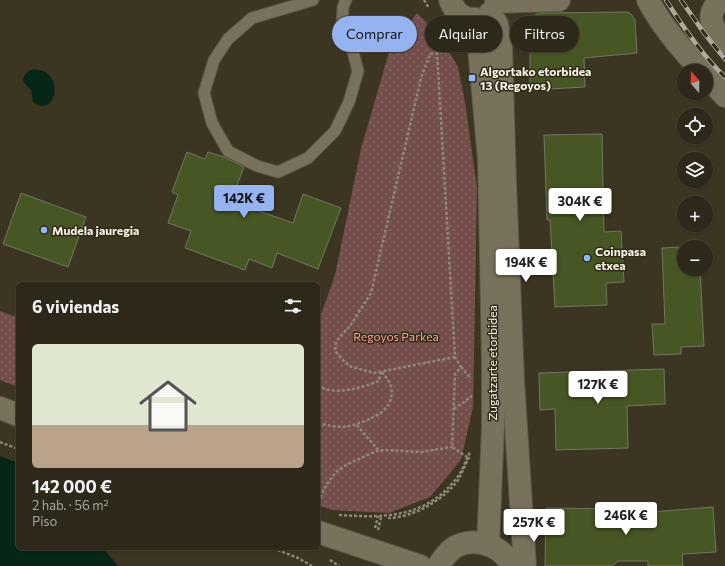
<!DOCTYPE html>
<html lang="es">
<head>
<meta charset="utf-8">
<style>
  :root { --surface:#2d281a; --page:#393427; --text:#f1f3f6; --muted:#a7a6a2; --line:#484439; --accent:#95b2f1 }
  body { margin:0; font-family:Commissioner,sans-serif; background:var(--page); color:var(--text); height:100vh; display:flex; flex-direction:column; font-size:15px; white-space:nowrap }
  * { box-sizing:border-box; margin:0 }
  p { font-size:13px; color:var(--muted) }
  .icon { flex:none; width:22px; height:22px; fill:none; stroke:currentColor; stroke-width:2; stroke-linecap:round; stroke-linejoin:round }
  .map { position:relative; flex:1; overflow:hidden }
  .panel { position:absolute; left:16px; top:282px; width:304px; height:268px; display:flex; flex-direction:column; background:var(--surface); border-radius:6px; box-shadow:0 1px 3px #0004,0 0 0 1px var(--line) }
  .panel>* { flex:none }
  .hud { position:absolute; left:332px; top:16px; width:333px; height:36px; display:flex; gap:8px }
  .needle { width:26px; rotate:340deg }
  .controls { position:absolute; left:677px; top:64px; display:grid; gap:8px }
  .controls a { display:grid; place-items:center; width:36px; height:36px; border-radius:50%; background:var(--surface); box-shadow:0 1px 3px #0004,0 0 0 1px var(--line); font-size:20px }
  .price { position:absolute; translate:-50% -34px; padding:0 9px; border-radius:4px; background:#fff; color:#222; font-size:13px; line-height:26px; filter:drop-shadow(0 1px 2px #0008) }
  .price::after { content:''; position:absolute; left:50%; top:24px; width:12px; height:9px; margin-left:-6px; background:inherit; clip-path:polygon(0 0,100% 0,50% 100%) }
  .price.on { background:var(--accent); color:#111 }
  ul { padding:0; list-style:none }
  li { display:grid; align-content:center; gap:8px; height:212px; padding:0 16px }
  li+li { border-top:1px solid var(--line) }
  li span { display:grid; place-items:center; height:124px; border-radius:6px; color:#555 }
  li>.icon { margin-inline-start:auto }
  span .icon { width:72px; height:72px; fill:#fffc; stroke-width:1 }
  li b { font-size:17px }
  h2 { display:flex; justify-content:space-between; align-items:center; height:48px; padding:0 16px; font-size:17px }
  .pill { padding:0 14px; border-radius:18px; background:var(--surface); box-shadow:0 1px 3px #0004,0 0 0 1px var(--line); font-size:14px; line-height:36px }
  .pill.on { background:var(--accent); color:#111 }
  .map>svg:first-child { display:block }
  .park { fill:url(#park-dots) }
  .water { fill:#062616 }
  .building { fill:#465723; stroke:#707863 }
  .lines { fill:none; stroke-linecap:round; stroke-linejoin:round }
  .service-casing { stroke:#5a5444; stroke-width:13 }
  .minor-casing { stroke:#5a5444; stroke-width:24 }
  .tertiary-casing { stroke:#5a5444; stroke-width:24 }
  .path { stroke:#8e8879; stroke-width:2.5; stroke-dasharray:3 2; stroke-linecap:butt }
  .service { stroke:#78715c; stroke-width:11 }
  .minor { stroke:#78715c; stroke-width:22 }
  .tertiary { stroke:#78715c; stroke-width:22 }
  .rail-casing { stroke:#aea99a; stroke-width:4.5 }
  .rail { stroke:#312b18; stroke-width:3; stroke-dasharray:9; stroke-linecap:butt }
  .poi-dot { fill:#8fb8fd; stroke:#312b18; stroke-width:1.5 }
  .labels { text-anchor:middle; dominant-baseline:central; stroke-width:3; stroke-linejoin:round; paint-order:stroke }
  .poi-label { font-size:12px; font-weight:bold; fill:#f8f4e8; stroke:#312b18; text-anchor:start }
  .park-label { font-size:12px; fill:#fca29d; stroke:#312b18 }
  .street-label { font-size:12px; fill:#f8f4e8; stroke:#312b18 }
</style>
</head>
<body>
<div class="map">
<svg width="725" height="566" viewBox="0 0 725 566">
  <defs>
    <pattern id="park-dots" width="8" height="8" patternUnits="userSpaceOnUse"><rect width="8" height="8" fill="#744e4b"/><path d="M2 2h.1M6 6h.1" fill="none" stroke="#896865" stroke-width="1.8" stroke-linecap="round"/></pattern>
  </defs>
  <rect width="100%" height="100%" fill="#3c3522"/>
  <g class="park">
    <polygon points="417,13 440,36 458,67 465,102 477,188 473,407 461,460 430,497 389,513 331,510 318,505 318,323 335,275 361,149 390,49"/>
    <polygon points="0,311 18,318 18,387 0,380"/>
  </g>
  <g class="water">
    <path d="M35,69C40,70 45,71 49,75C61,86 53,117 33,102L31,90L23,81C24,73 28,71 35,69Z"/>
    <polygon points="0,456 18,463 18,548 103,548 118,566 0,566"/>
  </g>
  <g class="building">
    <polygon points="627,12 631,14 635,20 637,53 584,58 585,87 530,90 530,19 533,16 540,13"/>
    <polygon points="602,134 604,232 621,231 624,282 606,283 607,305 555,307 550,220 547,220 544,135"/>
    <polygon points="187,152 205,159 208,152 227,158 244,167 231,201 293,223 303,194 341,208 318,269 277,253 272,268 249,259 245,270 185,248 191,231 168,223 178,195 172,192"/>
    <polygon points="21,193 86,217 68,267 3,244"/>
    <polygon points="700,246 684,247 684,269 700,269 704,346 681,347 681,354 654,355 652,324 665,324 662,248"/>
    <polygon points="664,369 665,404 627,406 628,448 556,450 555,409 540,410 539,373"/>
    <polygon points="713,507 716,552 682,554 683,566 648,566 648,561 618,561 612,566 545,566 546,508 627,509 627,514"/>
  </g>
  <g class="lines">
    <g class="service-casing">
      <polyline id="service" points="313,0 252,18 228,39 214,60 204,93 212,123 228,151 257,166 278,172 308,158 335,131 349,102 358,71 351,44 342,27 343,7 346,0"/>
    </g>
    <g class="minor-casing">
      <g id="minor">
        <path d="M648,0C662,27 681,49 702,71"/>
        <path d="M721,0C704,15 712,28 725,42"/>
        <polyline points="496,2 559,0"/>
        <polyline points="706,75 725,96"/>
        <polyline points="0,408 18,415"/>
        <polyline points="318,532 420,566"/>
      </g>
    </g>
    <g class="tertiary-casing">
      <g id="tertiary">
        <path d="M450,0C455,13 463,20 477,19"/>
        <polyline points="490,13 497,24 501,46 505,182 513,380 525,566"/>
        <polyline points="464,18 477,43 479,48 489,160 493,365 493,427 488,545"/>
        <path d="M438,566C443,559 447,552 455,547C474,536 503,545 511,566"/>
      </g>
    </g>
    <g class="path">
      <polyline points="424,0 429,8"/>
      <polyline points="437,52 455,357 461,367 455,374 452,447 467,457"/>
      <polyline points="455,357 374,373 349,366 342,359 336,352 335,345 339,338 350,326 371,293 421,78 430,54 458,50"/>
      <polyline points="461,367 471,379"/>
      <path d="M318,385C332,397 363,387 379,381L381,371C385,376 390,381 391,387C396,409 373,419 356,424"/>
      <polyline points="454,409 472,396"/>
      <path d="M318,423C330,426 344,429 356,424L379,451"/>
      <polyline points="0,442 18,449"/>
      <polyline points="318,502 327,484 336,472 346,465 376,451 385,450 421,452 452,447"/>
      <path d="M339,515C385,518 425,518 456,479C462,472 466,460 470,452"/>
      <path d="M388,518C412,518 444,500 458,480C462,473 465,465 469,457"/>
      <polyline points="375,528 378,516"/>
      <polyline points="378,530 381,518 383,518"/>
      <polyline points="273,548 298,558 312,566"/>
      <polyline points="330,560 339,566"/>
    </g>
    <use href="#service" class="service"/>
    <use href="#minor" class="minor"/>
    <use href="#tertiary" class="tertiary"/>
    <g class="rail-casing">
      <g id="rail">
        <path d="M666,0C683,27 702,55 725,77"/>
        <polyline points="681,0 704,33 725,59"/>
      </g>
    </g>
    <use href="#rail" class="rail"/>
  </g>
  <g class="poi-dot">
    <rect x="468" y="74" width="8" height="8" rx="2"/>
    <circle cx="44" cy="230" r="4"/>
    <circle cx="587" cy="258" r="4"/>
  </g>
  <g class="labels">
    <g class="poi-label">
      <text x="480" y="71">Algortako etorbidea<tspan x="480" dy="14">13 (Regoyos)</tspan></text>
      <text x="52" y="230">Mudela jauregia</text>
      <text x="595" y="251">Coinpasa<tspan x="595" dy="14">etxea</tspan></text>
    </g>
    <g class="park-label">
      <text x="396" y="336">Regoyos Parkea</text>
    </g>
    <g class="street-label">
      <text transform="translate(492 363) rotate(-90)">Zugatzarte etorbidea</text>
    </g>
  </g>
</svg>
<div class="controls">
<a><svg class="needle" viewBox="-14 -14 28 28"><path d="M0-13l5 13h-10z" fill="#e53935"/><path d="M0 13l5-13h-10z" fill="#a7a6a2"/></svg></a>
<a><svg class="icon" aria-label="locate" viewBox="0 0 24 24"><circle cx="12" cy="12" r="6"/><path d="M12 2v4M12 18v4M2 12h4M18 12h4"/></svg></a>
<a><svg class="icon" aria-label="layers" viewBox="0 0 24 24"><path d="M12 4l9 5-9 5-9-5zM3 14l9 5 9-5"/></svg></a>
<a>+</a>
<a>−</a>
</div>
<b class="price on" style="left:244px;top:219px">142K €</b>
<b class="price" style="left:580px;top:222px">304K €</b>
<b class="price" style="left:526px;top:283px">194K €</b>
<b class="price" style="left:598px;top:405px">127K €</b>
<b class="price" style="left:626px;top:536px">246K €</b>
<b class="price" style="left:534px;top:543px">257K €</b>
<div class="hud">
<a class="pill on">Comprar</a>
<a class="pill">Alquilar</a>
<a class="pill">Filtros</a>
</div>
<section class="panel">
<h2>6 viviendas<svg class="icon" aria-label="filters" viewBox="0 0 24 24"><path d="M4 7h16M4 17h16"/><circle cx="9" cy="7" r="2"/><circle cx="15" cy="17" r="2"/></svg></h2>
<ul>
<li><span style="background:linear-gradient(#dfe7d0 65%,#b9a48a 0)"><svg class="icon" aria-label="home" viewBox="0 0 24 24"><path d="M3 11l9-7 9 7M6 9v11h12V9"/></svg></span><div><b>142 000 €</b><p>2 hab. · 56 m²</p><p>Piso</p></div></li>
</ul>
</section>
</div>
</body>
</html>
